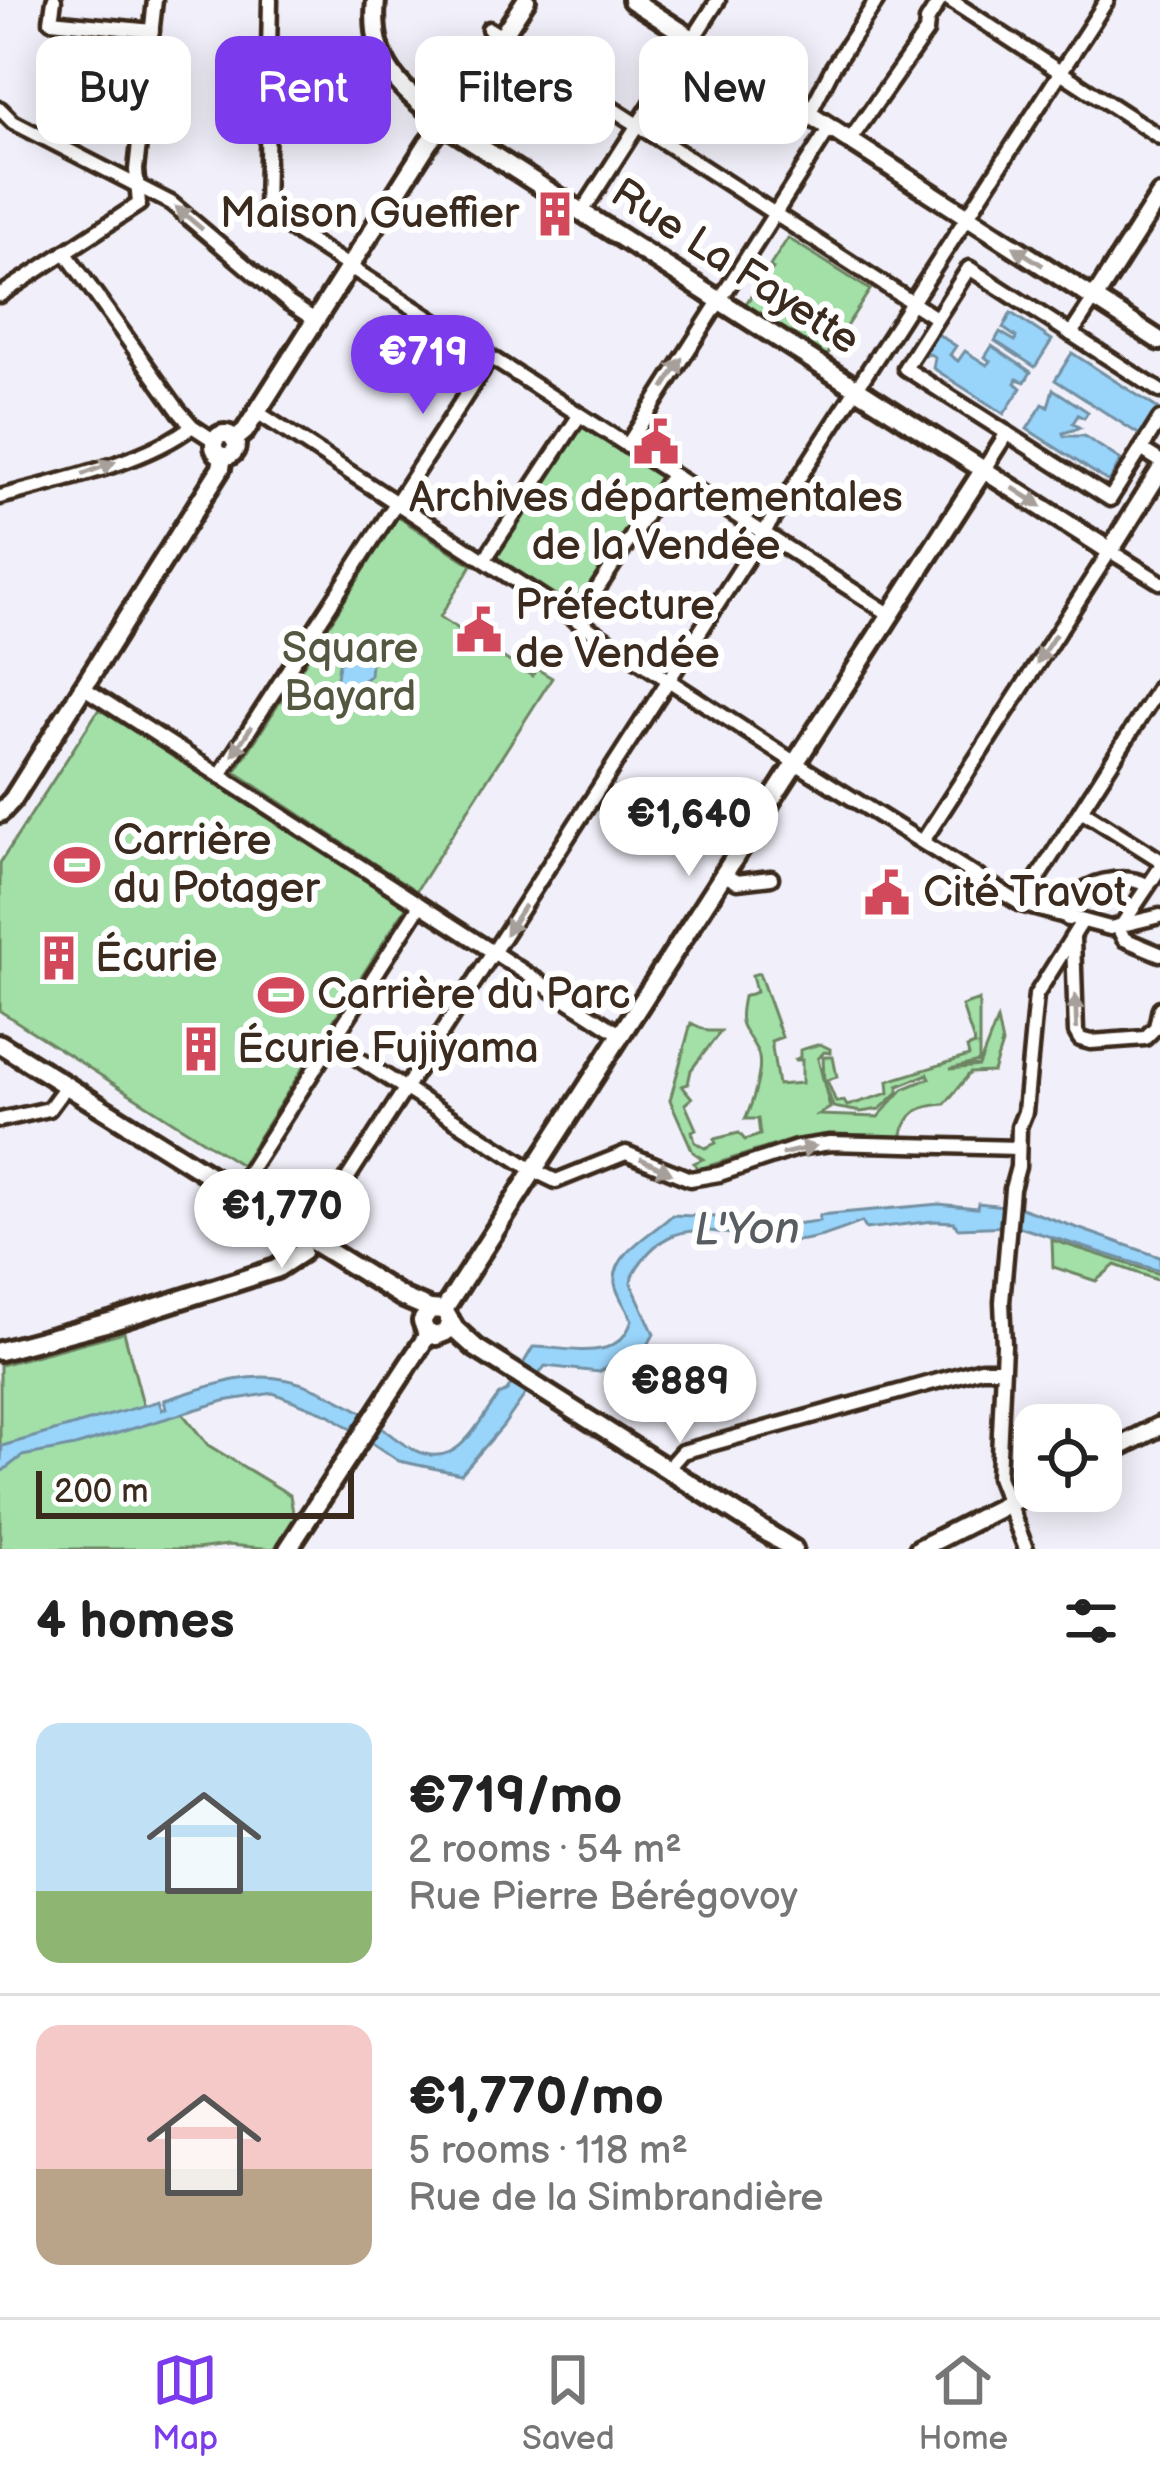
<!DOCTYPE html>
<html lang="en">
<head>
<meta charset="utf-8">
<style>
  :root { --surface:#fff; --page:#f2f2f2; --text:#222; --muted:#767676; --line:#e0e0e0; --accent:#7c3aed }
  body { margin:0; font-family:"Balsamiq Sans",sans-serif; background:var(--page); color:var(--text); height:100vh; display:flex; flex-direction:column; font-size:45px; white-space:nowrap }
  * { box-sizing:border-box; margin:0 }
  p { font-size:39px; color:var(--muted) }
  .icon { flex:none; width:66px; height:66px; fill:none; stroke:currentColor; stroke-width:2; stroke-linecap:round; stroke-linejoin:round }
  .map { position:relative; height:1549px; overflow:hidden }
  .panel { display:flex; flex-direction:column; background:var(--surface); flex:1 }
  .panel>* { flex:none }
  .top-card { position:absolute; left:36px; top:36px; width:1089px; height:108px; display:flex; gap:24px }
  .buttons { position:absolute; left:1014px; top:1404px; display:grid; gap:24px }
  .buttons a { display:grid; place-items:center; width:108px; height:108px; border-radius:24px; background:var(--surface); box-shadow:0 6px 30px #0003; font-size:60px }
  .scale { position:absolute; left:36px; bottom:30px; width:318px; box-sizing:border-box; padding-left:12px; border:6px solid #3b2a1e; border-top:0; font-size:33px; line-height:42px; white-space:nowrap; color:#3b2a1e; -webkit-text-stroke:9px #fff; paint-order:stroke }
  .price { position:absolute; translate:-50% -102px; padding:0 27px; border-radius:42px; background:#fff; color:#222; font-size:39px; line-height:78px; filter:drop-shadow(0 3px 6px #0008) }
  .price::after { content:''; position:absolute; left:50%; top:72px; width:36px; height:27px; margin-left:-18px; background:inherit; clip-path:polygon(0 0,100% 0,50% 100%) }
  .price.current { background:var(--accent); color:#fff }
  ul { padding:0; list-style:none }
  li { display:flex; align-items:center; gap:36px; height:300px; padding:0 36px }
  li+li { border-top:3px solid var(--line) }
  li span { display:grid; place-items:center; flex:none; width:336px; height:240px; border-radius:24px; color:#555 }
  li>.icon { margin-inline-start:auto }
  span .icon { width:144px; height:144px; fill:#fffc; stroke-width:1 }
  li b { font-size:51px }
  h2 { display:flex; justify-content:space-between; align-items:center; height:144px; padding:0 36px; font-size:51px }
  .pill { padding:0 42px; border-radius:24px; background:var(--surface); box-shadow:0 6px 30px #0003; font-size:42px; line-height:108px }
  .pill.current { background:var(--accent); color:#fff }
  .tab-bar { display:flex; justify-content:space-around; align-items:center; height:168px; border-top:3px solid var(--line); background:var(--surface); font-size:33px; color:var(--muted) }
  .tab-bar a { display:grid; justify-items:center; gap:6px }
  .tab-bar .current { color:var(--accent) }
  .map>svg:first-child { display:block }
  .green { fill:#a2e0a8; stroke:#6e8563; stroke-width:3 }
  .water { fill:#99d4fa; stroke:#7390a2; stroke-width:3 }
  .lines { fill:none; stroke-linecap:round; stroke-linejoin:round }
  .street-casing { stroke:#3b2a1e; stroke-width:21 }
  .secondary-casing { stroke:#3b2a1e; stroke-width:26 }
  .street { stroke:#fff; stroke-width:12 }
  .secondary { stroke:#fff; stroke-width:16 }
  .oneway { fill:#a79f9a }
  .labels { text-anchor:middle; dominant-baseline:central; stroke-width:12; stroke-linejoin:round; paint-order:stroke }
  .poi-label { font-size:42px; fill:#3b2a1e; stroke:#fff; text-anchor:start }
  .street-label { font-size:42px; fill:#3b2a1e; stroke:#fff }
  .park-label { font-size:42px; fill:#555840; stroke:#fff }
  .water-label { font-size:45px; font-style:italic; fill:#575d60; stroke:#fff }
</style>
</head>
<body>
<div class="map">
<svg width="1160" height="1549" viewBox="0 0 1160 1549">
  <rect width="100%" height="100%" fill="#f1f0fa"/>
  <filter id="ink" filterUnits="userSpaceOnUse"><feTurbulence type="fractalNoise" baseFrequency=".00833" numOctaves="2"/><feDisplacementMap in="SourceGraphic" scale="24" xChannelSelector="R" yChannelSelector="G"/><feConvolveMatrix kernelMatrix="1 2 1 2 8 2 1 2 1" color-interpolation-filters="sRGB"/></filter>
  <g filter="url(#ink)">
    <g class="green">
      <polygon points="788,238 870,290 826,357 745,305 764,277 767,278 773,269 770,266"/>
      <polygon points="583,424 663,476 577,609 497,557"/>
      <polygon points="398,517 472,565 440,617 532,676 537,669 552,678 416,891 235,772"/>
      <polygon points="99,709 406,907 241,1165 0,1011 0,863"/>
      <path d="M759,973L782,1037L771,1041L778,1085L802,1083V1060H794L800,1057V1050L820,1044L830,1049V1053L824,1052L818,1059L830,1108L818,1115L878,1117L903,1089L930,1078L928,1074L898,1086V1092L880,1109L861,1112L833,1107L824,1080L823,1057H833L837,1077L827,1080L836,1102L844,1101L847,1106L889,1093L888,1081L969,1056L967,1048L975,1045L962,1006L979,1000V1062L950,1069L979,1066L997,1020L1002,1044L993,1072L970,1073L945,1104C919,1106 908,1111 901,1137L794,1139L699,1169L694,1163L703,1159L693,1152L670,1100L691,1023L708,1031H721L691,1070L688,1084L682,1086L692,1098L685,1104L696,1129L692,1131L695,1142L705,1148L716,1143L714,1139L739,1133L745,1140L760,1135L758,1119H745C752,1105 765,1066 757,1051C744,1025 736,1030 743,997L756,992L752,975Z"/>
      <polygon points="1052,1240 1160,1274 1160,1281 1115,1265 1096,1281 1053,1267"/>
      <polygon points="124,1332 148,1423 182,1413 208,1445 290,1495 294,1518 274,1549 228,1545 197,1549 0,1549 0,1365"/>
    </g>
    <g class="water">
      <polygon points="1011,313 1052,340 1035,367 995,341 1000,332 1015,341 1016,337 1003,328"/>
      <polygon points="936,333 956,346 950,355 958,361 965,351 987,365 990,361 985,357 992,346 1031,372 1025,382 1017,379 1015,383 1021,388 1004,414 933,368 935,357 929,354 919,359"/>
      <polygon points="1072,353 1157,408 1140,435 1055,380"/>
      <polygon points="1053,389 1088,412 1084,418 1078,415 1073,423 1080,428 1063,433 1064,436 1084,436 1121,460 1109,482 1027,429 1043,404 1048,407"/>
      <polygon points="361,646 372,651 370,675 354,689 341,692 336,685 339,663"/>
      <path d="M978,1203L1021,1208L1160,1257V1271L1016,1226L957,1228L954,1222L934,1221L866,1229L862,1222C838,1231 815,1241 790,1241C725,1242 674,1201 632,1276L631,1283L654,1334L649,1343L599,1372L545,1366L503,1426L461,1474L399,1461L330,1415L273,1393L224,1401L75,1446L22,1456L0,1473L2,1446L159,1401L162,1410L166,1408L164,1400C201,1390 243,1371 283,1379C310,1384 336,1397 360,1411C384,1426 417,1467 450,1452C469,1444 486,1411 499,1395L507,1391L533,1347C565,1346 618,1366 632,1320C628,1310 616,1294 615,1283C612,1252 656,1232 672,1215L717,1217L770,1227L819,1221L820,1215L939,1204L977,1208Z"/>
    </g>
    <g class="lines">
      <g class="street-casing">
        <g id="street">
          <polyline points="54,0 51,21 152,31"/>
          <polyline points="270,0 266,213 891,615"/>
          <polyline points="950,0 1160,137"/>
          <polyline points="489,29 936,318"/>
          <polyline points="0,109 13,122 171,203 289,303 315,320"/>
          <polyline points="809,114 833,67 877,0"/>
          <polyline points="850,140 926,32 927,21 940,0"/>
          <polyline points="582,212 718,0"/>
          <polyline points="65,252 179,411 192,426 215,441"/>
          <polyline points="0,295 139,204 136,170 155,0"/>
          <polyline points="1071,334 1094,299"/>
          <polyline points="1160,391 969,268 905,368 1110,499 1160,419"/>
          <polyline points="257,412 794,762 1021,904 1110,928 1160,916"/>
          <polyline points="627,446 830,127"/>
          <polyline points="1141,449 1160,461"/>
          <polyline points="984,469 1007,433"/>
          <path d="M0,497C56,482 147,462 192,426"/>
          <polyline points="485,559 579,416"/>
          <polyline points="577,620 672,475"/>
          <polyline points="81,686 620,1034"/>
          <polyline points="220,775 490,358"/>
          <polyline points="1081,810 1160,860"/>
          <polyline points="923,841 1110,551 1160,582"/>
          <polyline points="723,874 737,882 771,878"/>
          <polyline points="1021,904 1160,686"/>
          <path d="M1068,919C1071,911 1074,898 1081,892C1097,879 1129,875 1146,885"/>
          <polyline points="1120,928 1160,868"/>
          <polyline points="1119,929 1124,939 1160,954"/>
          <polyline points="1073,938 1076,1032 1080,1039 1091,1042 1145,1038 1156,1027 1160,1008"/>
          <polyline points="332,1042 533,1170 556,1181 626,1153 690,1179 719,1174 797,1148 830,1143 1018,1148"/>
          <polyline points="0,1120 49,1109 66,1086"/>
          <polyline points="235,1193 420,905"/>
          <polyline points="311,1235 1107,0"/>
          <polyline points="667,1469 682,1452 981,1369 1002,1369"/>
          <polyline points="1026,1549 998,1477 1004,1345 1002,1302 1012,1189 1018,1167 1019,1127 1025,1112 1036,995 1081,923"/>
        </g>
      </g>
      <g class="secondary-casing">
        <g id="secondary">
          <path d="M376,0C369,68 403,90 452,129L1110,551L1160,471"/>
          <polyline points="632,0 1160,341"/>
          <polyline points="1094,299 1160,195"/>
          <circle cx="225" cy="445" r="11"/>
          <polyline points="234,440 245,431 428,143 450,116 526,0"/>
          <polyline points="0,813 13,799 221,468 223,456"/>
          <polyline points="0,1044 300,1232"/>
          <polyline points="314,1242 404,1298 430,1309"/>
          <polyline points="444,1310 984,469"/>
          <polyline points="450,1320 446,1332 436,1336 426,1332 422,1321 430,1309 444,1310 455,1329 476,1348 793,1549"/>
          <polyline points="0,1351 113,1321 276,1269 302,1252"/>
          <polyline points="1101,1456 1160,1426"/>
          <polyline points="288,1549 429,1333"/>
          <polyline points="919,1549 1035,1490"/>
        </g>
      </g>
      <use href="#street" class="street"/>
      <use href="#secondary" class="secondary"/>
    </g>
    <defs><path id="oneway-solid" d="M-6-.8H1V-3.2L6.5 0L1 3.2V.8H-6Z" transform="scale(3)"/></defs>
    <g class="oneway">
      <use href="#oneway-solid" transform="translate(189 218) rotate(-140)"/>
      <use href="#oneway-solid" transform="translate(1028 256) rotate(-147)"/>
      <use href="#oneway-solid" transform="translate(673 373) rotate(-58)"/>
      <use href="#oneway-solid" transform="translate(99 468) rotate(-21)"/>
      <use href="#oneway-solid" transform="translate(1027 497) rotate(33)"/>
      <use href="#oneway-solid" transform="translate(1046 649) rotate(123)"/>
      <use href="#oneway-solid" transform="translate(242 741) rotate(123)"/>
      <use href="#oneway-solid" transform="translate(515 920) rotate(123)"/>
      <use href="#oneway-solid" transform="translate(1076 1012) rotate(-92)"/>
      <use href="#oneway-solid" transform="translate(799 1150) rotate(-13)"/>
      <use href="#oneway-solid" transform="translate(656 1166) rotate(26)"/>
    </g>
  </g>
  <defs>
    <g id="building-bare" transform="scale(3.6)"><path d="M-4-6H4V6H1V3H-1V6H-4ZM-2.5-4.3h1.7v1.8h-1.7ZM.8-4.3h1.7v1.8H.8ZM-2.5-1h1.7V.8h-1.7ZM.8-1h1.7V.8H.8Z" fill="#d1495b" stroke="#fff" stroke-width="2.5" paint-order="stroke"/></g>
    <g id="civic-bare" transform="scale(3.6)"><path d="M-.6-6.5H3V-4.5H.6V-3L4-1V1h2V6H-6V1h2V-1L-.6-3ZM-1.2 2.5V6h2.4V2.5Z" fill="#d1495b" stroke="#fff" stroke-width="2.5" paint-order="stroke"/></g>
    <g id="stadium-bare" transform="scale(3.6)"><path d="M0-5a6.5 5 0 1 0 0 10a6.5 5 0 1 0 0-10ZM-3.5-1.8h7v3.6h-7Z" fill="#d1495b" stroke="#fff" stroke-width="2.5" paint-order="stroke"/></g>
  </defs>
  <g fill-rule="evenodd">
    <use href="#building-bare" x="555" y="214"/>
    <use href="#civic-bare" x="656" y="442"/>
    <use href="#civic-bare" x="479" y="630"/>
    <use href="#stadium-bare" x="77" y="865"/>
    <use href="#civic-bare" x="887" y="893"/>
    <use href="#building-bare" x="59" y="958"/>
    <use href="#stadium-bare" x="281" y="995"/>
    <use href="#building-bare" x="201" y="1049"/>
  </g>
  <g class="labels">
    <g class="poi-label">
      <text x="519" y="214" text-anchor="end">Maison Gueffier</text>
      <text x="656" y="498" text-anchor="middle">Archives départementales<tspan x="656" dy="48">de la Vendée</tspan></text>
      <text x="515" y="606">Préfecture<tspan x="515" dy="48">de Vendée</tspan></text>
      <text x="113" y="841">Carrière<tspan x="113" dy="48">du Potager</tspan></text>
      <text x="923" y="893">Cité Travot</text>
      <text x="95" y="958">Écurie</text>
      <text x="317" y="995">Carrière du Parc</text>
      <text x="237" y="1049">Écurie Fujiyama</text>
    </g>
    <g class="street-label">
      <text transform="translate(735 267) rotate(33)">Rue La Fayette</text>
    </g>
    <g class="park-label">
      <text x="350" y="649">Square<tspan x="350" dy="48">Bayard</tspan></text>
    </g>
    <g class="water-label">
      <text transform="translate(747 1230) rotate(-1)">L'Yon</text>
    </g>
  </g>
</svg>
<div class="buttons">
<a><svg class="icon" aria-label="locate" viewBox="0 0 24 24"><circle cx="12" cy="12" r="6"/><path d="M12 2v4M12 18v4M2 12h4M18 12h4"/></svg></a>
</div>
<div class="scale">200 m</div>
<b class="price current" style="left:423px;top:417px">€719</b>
<b class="price" style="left:689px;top:879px">€1,640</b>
<b class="price" style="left:282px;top:1271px">€1,770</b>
<b class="price" style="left:680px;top:1446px">€889</b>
<div class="top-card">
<a class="pill">Buy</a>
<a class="pill current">Rent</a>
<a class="pill">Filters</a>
<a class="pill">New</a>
</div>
</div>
<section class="panel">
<h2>4 homes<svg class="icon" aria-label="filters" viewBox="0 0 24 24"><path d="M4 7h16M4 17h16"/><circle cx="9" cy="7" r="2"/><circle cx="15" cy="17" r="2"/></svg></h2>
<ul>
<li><span style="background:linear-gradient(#bfe0f5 70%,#8fb573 0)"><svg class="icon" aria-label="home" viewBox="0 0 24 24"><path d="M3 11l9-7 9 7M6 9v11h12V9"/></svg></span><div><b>€719/mo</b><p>2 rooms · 54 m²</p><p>Rue Pierre Bérégovoy</p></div></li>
<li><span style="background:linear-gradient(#f6c9c9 60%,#b9a48a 0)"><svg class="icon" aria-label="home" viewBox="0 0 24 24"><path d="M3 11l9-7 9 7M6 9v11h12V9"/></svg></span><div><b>€1,770/mo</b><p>5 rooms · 118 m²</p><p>Rue de la Simbrandière</p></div></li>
</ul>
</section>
<nav class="tab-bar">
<a class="current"><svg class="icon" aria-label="map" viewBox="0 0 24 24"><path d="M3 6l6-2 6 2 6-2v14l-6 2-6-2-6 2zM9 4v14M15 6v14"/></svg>Map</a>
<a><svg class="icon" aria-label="saved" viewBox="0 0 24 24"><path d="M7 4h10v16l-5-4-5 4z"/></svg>Saved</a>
<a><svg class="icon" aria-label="home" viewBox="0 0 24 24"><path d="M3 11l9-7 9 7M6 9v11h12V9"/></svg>Home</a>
</nav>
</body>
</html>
